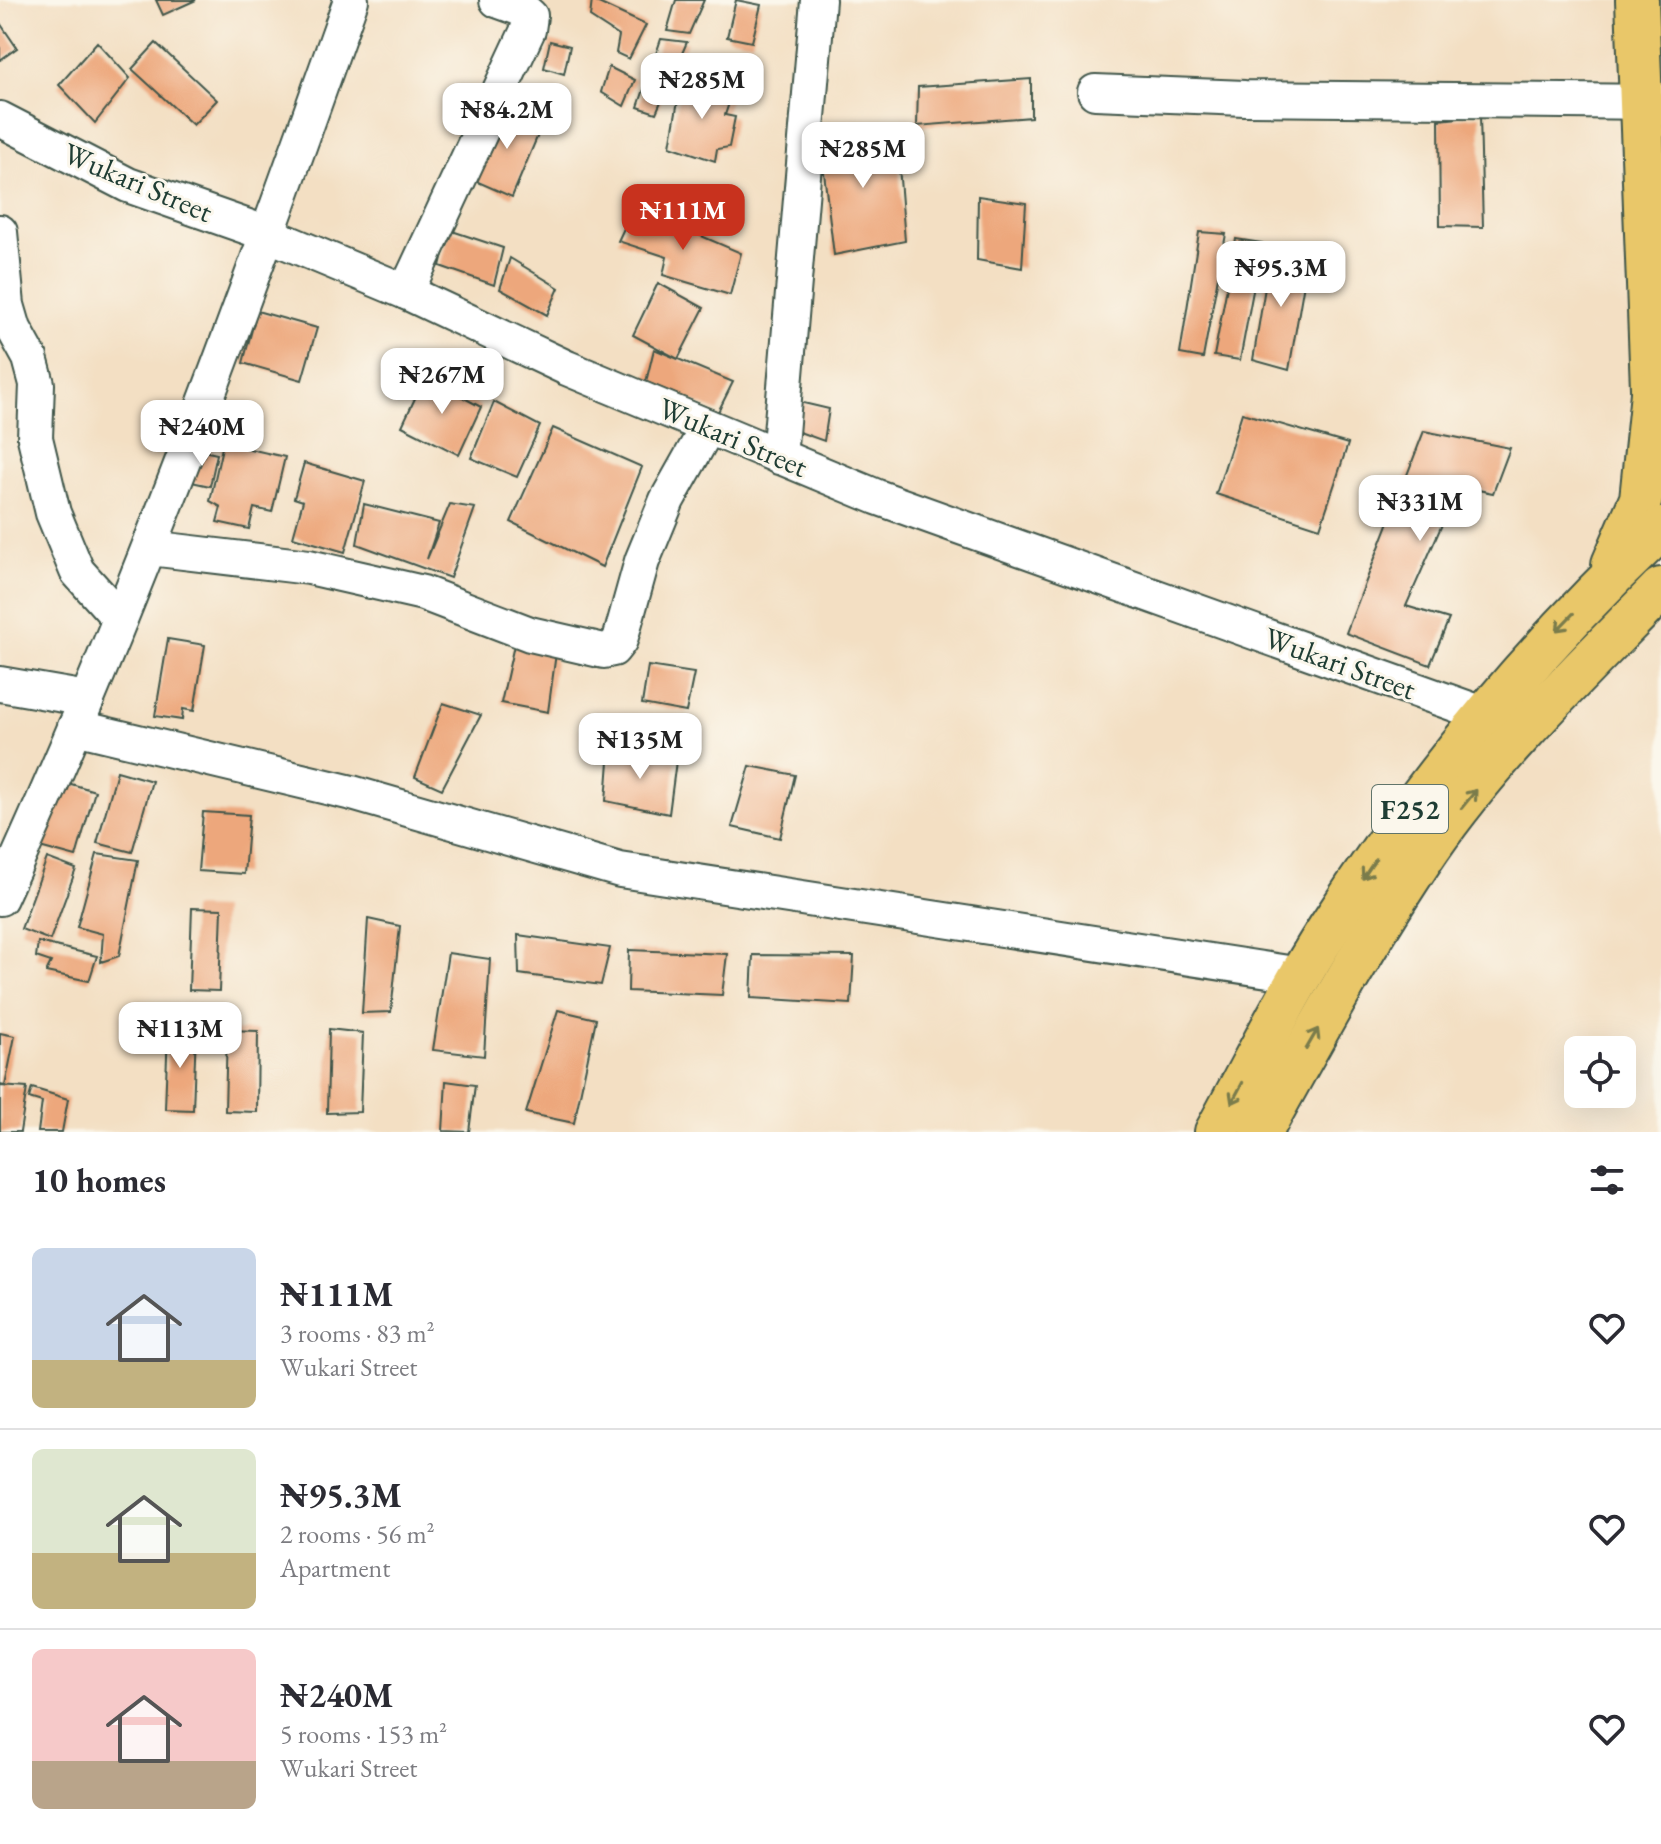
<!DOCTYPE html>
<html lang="en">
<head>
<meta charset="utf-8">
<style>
  :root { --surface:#fff; --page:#f7f7f7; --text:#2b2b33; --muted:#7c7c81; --line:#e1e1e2; --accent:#c8321e }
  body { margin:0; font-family:"EB Garamond",serif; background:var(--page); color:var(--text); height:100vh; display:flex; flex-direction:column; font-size:30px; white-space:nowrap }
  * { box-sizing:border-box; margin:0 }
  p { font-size:26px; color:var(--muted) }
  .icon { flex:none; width:44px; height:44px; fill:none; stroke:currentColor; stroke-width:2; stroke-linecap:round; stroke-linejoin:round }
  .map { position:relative; height:1132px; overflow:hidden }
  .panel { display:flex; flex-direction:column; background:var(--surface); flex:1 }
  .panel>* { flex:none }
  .controls { position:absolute; left:1564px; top:1036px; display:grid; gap:16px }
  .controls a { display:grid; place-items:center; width:72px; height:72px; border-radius:12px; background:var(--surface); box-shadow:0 8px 32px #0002; font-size:40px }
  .price { position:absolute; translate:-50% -68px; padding:0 18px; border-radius:16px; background:#fff; color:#222; font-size:26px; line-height:52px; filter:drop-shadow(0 2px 4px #0008) }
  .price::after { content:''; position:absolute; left:50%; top:48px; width:24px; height:18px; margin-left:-12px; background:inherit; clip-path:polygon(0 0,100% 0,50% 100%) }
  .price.current { background:var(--accent); color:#fff }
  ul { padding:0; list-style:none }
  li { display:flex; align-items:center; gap:24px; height:200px; padding:0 32px }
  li+li { border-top:2px solid var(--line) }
  li span { display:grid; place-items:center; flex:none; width:224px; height:160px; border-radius:12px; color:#555 }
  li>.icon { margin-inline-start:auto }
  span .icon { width:96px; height:96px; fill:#fffc; stroke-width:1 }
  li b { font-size:34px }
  h2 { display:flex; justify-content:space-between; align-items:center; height:96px; padding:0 32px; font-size:34px }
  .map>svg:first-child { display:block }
  .building { fill:#eda77c }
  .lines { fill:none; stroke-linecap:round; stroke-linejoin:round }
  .minor-casing { stroke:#3f5549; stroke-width:38 }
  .major-casing { stroke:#3f5549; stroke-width:46 }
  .minor { stroke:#fff; stroke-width:34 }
  .major { stroke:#e9c769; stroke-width:42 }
  .oneway { stroke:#7a7b4c }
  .labels { text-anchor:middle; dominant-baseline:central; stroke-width:6; stroke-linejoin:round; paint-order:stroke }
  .shield { fill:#fbf7ec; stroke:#61756b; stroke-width:2 }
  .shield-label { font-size:28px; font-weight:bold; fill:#1f3d34 }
  .street-label { font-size:30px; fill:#1f3d34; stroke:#fbf7ec }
</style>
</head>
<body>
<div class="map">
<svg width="1661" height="1132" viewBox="0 0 1661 1132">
  <rect width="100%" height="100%" fill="#fbf7ec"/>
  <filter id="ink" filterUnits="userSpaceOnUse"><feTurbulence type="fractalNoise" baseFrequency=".0125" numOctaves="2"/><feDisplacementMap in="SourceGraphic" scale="16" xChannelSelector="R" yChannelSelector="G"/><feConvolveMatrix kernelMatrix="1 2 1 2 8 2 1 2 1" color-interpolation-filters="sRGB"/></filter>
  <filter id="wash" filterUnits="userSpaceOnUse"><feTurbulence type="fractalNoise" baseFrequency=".006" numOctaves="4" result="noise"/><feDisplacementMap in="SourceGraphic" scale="32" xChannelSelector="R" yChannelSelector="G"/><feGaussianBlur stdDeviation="1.8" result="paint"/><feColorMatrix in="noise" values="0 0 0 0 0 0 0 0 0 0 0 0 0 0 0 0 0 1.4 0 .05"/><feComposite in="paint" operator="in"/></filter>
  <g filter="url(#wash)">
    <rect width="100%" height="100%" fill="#f3dfc3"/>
    <g id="blocks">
      <g class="building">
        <polygon points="156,0 196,0 163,15"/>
        <polygon points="592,0 646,25 629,59 616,53 619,36 590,17"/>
        <polygon points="676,0 704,0 689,34 667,31"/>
        <polygon points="736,0 761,5 752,42 727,37"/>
        <polygon points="0,23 17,48 0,60"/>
        <polygon points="661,39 687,42 656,113 638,107"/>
        <polygon points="550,41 570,46 564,74 544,68"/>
        <polygon points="97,42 130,78 95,123 59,85"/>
        <polygon points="156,43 217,100 193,125 132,69"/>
        <polygon points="609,67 635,80 624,106 601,92"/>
        <polygon points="1031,79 1031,117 917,126 918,87"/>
        <polygon points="681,83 733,91 725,115 735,117 729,147 717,149 715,161 670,146"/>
        <polygon points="505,105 543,123 512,197 469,178"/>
        <polygon points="1480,116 1483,227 1440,226 1439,120"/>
        <polygon points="896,129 905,241 834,255 820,139"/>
        <polygon points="978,196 1026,203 1022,268 977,260"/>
        <polygon points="634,207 741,253 730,295 663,275 667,257 618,241"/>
        <polygon points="449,230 503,248 494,285 440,266"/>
        <polygon points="1199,232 1226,234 1203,358 1180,354"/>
        <polygon points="1236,239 1262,243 1240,360 1214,356"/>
        <polygon points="1271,251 1309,254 1289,370 1253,360"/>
        <polygon points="510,258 559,288 547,315 500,289"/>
        <polygon points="658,283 704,308 678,359 733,382 718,412 646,382 654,349 678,359 633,335"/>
        <polygon points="257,311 317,328 302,380 243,363"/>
        <polygon points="425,377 481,407 459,455 402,426"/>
        <polygon points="795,401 829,409 824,441 791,429"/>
        <polygon points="494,402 540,426 517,477 471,458"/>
        <polygon points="1242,413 1348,444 1320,528 1216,494"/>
        <polygon points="553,428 642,467 602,567 511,522"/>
        <polygon points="1424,431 1510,448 1493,493 1459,486 1406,606 1449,619 1430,665 1346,633"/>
        <polygon points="223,443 285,457 272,512 254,508 249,529 217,522 221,507 210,501"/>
        <polygon points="194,449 217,454 210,486 187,481"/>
        <polygon points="304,463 365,481 345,552 293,537 303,501 294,498"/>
        <polygon points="364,504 439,523 427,559 450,504 475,508 450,578 357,544"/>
        <polygon points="168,639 205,645 194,711 183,709 182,720 155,716"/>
        <polygon points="514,645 556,653 548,712 501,703"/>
        <polygon points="648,666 694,673 686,712 642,704"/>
        <polygon points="443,703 481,715 442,789 415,777"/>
        <polygon points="610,748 676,761 669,814 606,801"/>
        <polygon points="750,766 795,775 780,838 732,827"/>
        <polygon points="117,771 152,781 132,852 97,843"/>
        <polygon points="54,779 95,791 76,857 36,846"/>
        <polygon points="203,812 249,815 244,874 198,871"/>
        <polygon points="97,854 138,860 119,956 101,962 103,934 77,927"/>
        <polygon points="47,858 76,869 50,940 21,929"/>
        <polygon points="192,908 222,909 219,991 189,990"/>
        <polygon points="368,919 400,926 391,1012 362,1013"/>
        <polygon points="518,935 610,948 601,985 519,974"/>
        <polygon points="38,942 97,956 89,981 46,972 51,962 36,957"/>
        <polygon points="629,950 727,954 722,995 628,991"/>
        <polygon points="448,953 490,959 484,1056 433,1050"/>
        <polygon points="753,955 854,956 851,1004 751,998"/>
        <polygon points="558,1010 596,1019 574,1123 526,1113"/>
        <polygon points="168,1029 196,1030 193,1110 165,1109"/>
        <polygon points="329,1029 363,1033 360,1112 327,1113"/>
        <polygon points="227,1030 258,1031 257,1112 225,1111"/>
        <polygon points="0,1033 15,1036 5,1086 0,1085"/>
        <polygon points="446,1081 475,1085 469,1132 443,1131"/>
        <polygon points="0,1086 27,1088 20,1132 0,1132"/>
        <polygon points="32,1088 68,1099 62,1132 38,1132 42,1102 29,1098"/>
      </g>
    </g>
  </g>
  <g filter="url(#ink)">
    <use href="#blocks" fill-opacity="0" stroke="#3f5549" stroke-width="2"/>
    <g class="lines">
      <g class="minor-casing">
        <g id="minor">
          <polyline points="1095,92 1245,98 1661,102"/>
          <polyline points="0,119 128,185 265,233 406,292 567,368 877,497 1483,714"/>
          <polyline points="0,232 7,305 14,329 30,358 37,384 35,438 53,513 77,571 120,619"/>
          <polyline points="406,292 528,30 530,16 522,9 497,0"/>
          <polyline points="779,457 818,0"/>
          <polyline points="150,548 309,567 423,593 530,634 604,651 613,649 620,640 642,561 667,500 708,427"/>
          <polyline points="0,684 87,699"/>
          <polyline points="75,727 352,793 620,870 1301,975"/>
          <path d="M0,898C134,606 244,303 351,0"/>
        </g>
      </g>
      <g class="major-casing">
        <g id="major">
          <polyline points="1637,0 1652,388 1661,425"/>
          <polyline points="1613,564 1641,499 1652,393"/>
          <path d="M1216,1132C1253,1065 1287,994 1328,930C1423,782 1533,649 1661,529"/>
          <path d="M1261,1132C1314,1036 1367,939 1429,848C1494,754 1581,671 1661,589"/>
        </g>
      </g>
      <use href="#minor" class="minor"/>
      <use href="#major" class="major"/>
    </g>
    <defs><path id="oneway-shaft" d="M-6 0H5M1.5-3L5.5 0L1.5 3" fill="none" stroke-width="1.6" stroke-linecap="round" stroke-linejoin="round" transform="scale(2)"/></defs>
    <g class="oneway">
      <use href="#oneway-shaft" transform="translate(1565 622) rotate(134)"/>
      <use href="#oneway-shaft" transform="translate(1469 799) rotate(-51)"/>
      <use href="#oneway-shaft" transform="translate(1369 869) rotate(124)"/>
      <use href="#oneway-shaft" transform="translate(1312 1039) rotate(-60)"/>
      <use href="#oneway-shaft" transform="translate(1237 1093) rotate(118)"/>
    </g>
  </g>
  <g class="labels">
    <rect class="shield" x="1372" y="785" width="76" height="48" rx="6"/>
    <g class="shield-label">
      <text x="1410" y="809">F252</text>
    </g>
    <g class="street-label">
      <text transform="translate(138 182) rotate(23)">Wukari Street</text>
      <text transform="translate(733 437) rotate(23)">Wukari Street</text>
      <text transform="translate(1340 663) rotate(20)">Wukari Street</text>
    </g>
  </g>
</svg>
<div class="controls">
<a><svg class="icon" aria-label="locate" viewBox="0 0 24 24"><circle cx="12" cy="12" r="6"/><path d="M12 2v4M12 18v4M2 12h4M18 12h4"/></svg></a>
</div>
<b class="price" style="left:702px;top:121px">₦285M</b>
<b class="price" style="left:507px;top:151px">₦84.2M</b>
<b class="price" style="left:863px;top:190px">₦285M</b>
<b class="price current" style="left:683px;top:252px">₦111M</b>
<b class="price" style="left:1281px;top:309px">₦95.3M</b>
<b class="price" style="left:442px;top:416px">₦267M</b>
<b class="price" style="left:202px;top:468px">₦240M</b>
<b class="price" style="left:1420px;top:543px">₦331M</b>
<b class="price" style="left:640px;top:781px">₦135M</b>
<b class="price" style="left:180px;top:1070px">₦113M</b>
</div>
<section class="panel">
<h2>10 homes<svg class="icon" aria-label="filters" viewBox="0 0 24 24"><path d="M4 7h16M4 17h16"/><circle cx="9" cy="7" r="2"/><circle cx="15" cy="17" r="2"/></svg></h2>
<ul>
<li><span style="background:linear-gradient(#c9d6e8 70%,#c2b280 0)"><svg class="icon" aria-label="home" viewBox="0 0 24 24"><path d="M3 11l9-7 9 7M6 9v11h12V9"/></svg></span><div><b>₦111M</b><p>3 rooms · 83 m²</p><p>Wukari Street</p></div><svg class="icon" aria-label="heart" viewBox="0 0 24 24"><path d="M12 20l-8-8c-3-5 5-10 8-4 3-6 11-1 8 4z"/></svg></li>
<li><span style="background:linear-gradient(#dfe7d0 65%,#c2b280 0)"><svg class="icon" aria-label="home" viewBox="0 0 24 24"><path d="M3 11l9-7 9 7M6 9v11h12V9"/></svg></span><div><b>₦95.3M</b><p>2 rooms · 56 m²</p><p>Apartment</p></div><svg class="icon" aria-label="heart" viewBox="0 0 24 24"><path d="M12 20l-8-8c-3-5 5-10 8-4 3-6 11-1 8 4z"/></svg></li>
<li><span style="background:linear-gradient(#f6c9c9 70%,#b9a48a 0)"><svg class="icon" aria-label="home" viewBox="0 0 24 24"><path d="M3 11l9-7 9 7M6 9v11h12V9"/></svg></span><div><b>₦240M</b><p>5 rooms · 153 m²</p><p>Wukari Street</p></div><svg class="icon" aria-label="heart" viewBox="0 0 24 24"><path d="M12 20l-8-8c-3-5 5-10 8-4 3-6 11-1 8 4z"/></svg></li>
</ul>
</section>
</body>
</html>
